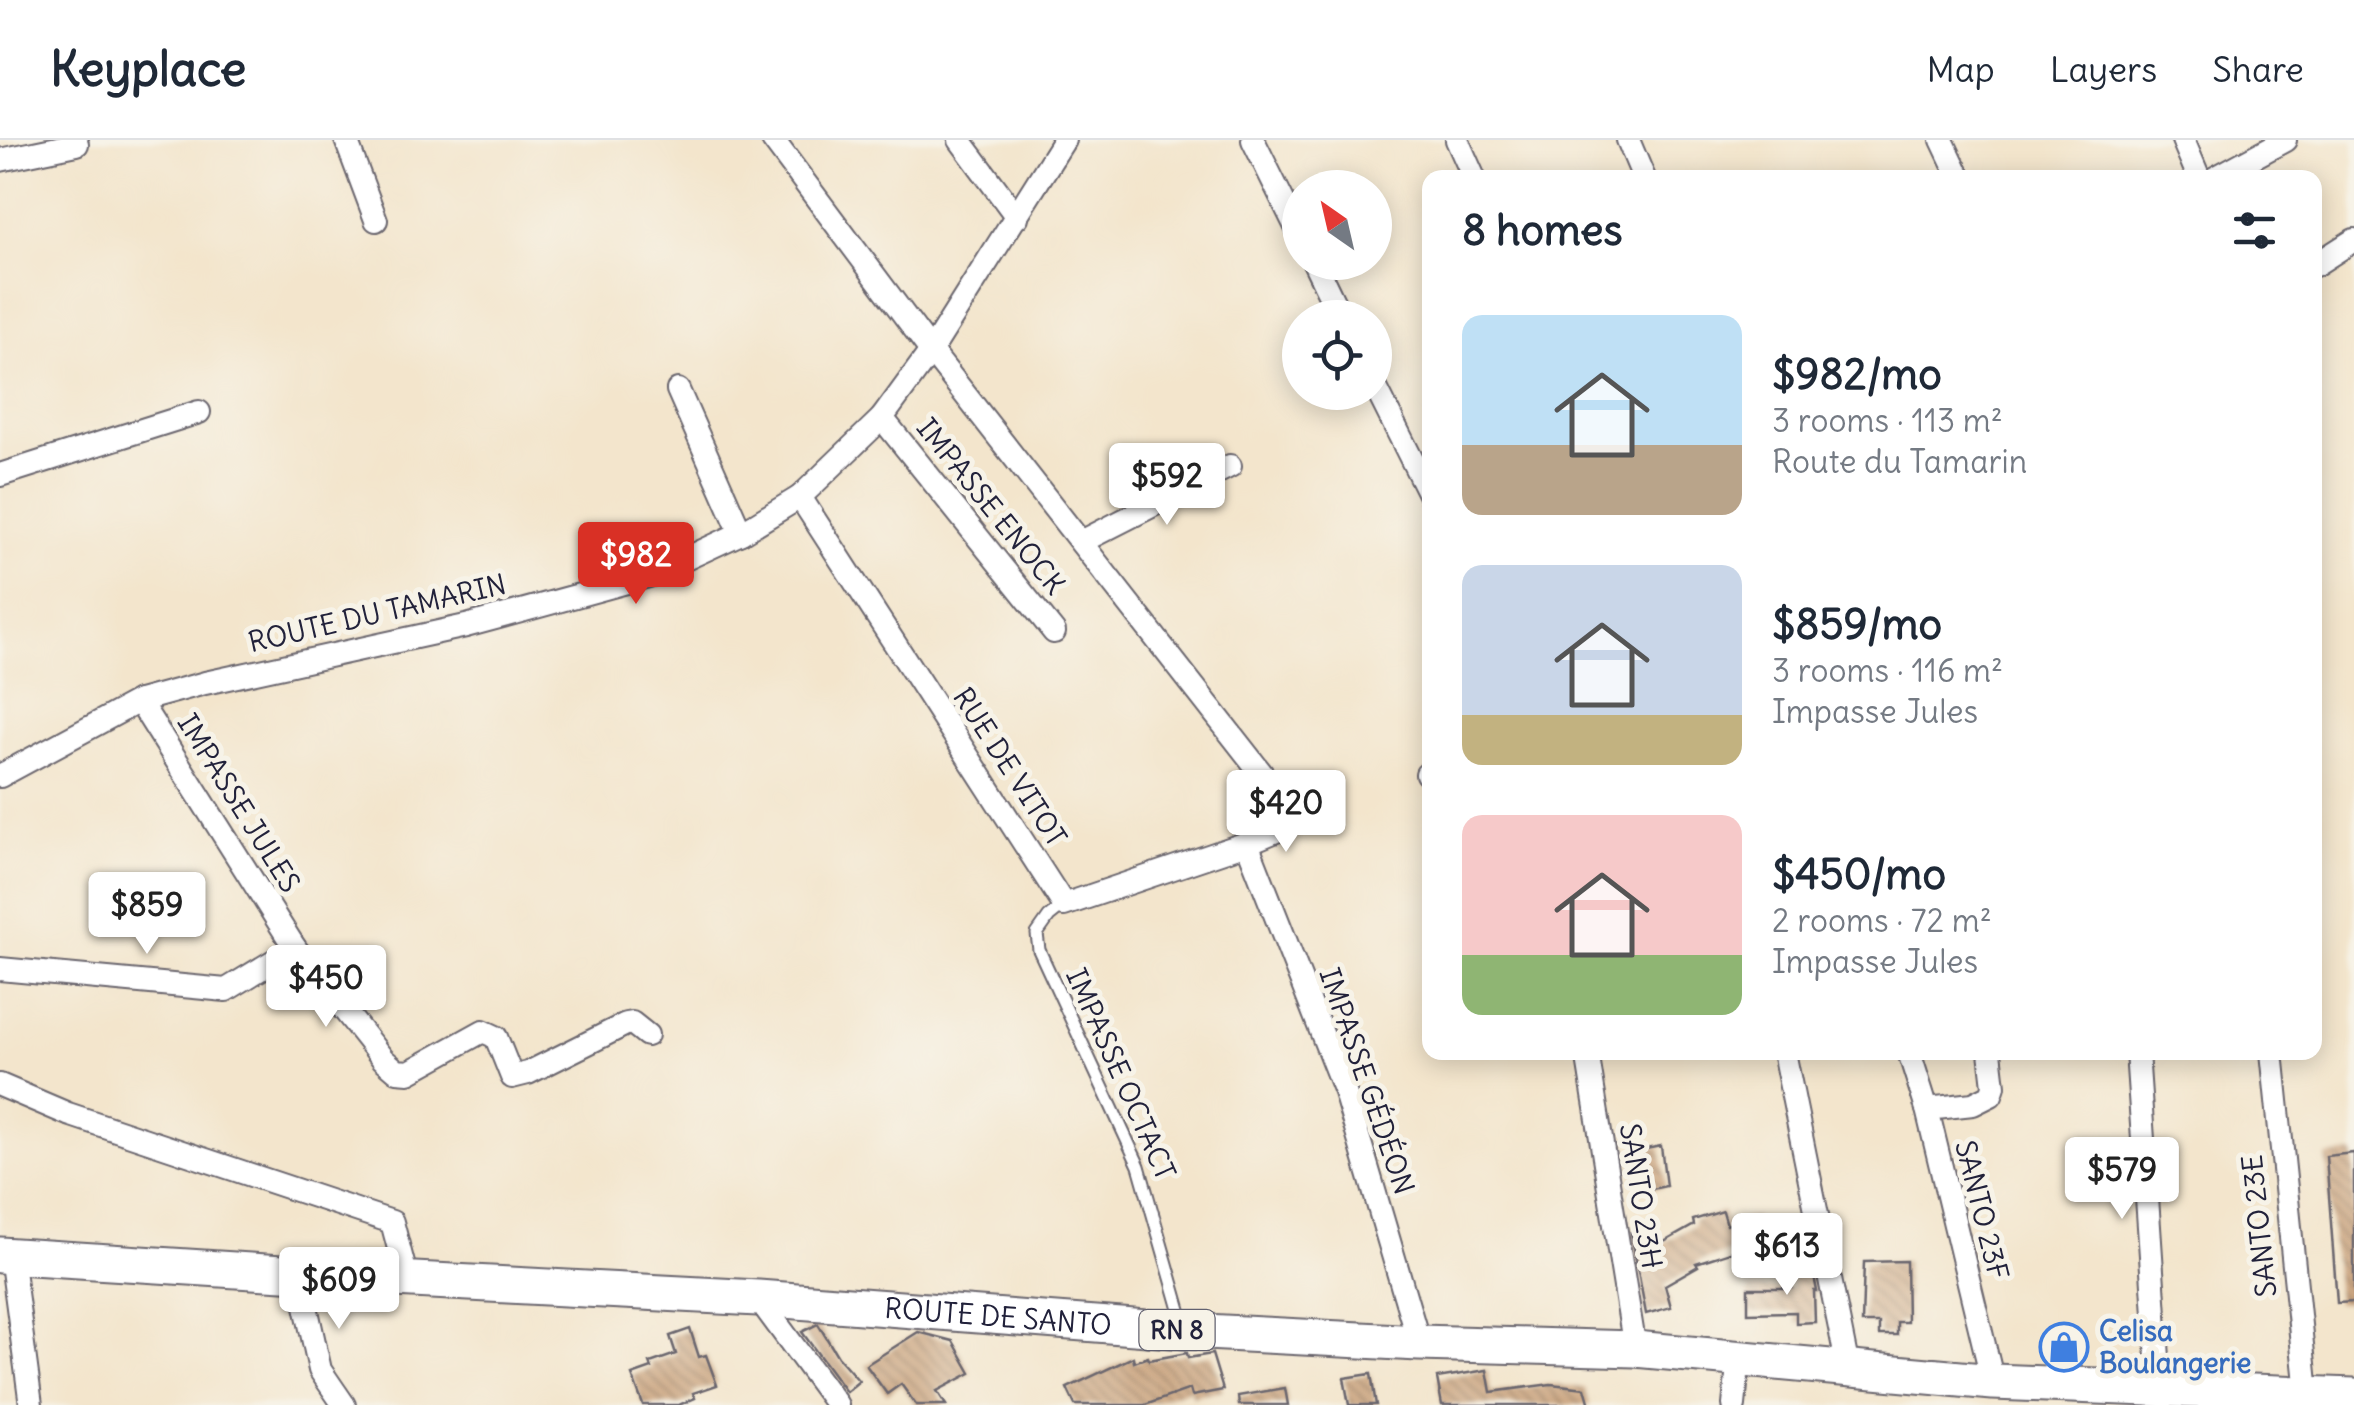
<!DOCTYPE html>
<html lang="en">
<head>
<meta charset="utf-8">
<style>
  :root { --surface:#fff; --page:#f2f2f3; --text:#1f2937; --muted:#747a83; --line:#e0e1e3; --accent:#d93025 }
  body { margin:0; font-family:Delius,sans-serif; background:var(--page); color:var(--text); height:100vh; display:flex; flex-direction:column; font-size:38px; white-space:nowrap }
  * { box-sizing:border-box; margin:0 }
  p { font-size:32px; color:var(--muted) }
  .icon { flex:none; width:55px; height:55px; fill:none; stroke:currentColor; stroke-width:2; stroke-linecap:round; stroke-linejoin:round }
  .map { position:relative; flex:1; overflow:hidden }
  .sheet { position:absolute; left:1422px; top:30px; width:900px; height:890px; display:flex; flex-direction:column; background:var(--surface); border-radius:20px; box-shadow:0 5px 25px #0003 }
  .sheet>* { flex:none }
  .needle { width:65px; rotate:326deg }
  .buttons { position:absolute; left:1282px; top:30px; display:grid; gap:20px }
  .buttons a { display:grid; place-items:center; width:110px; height:110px; border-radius:50%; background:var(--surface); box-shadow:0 5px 25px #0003; font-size:50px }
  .price { position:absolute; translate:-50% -85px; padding:0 22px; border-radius:10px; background:#fff; color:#222; font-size:32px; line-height:65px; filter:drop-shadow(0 2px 5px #0008) }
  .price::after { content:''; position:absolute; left:50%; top:60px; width:30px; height:22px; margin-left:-15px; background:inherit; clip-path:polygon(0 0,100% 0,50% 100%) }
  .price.selected { background:var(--accent); color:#fff }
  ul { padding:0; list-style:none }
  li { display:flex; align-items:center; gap:30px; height:250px; padding:0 40px }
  li span { display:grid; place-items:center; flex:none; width:280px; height:200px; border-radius:20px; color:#555 }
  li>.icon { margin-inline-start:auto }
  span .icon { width:120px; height:120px; fill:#fffc; stroke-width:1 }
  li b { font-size:42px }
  h2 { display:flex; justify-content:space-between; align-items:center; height:120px; padding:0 40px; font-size:42px }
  header { display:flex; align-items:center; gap:60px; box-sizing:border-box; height:140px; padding:0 50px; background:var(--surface); border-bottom:2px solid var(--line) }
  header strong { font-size:48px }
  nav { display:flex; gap:55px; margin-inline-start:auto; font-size:35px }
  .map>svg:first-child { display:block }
  .building { fill:url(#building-back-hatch) }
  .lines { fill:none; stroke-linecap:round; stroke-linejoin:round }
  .lane-casing { stroke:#6b666e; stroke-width:15 }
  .street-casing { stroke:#6b666e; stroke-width:26 }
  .primary-casing { stroke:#6b666e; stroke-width:39 }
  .lane { stroke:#fff; stroke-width:11 }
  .street { stroke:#fff; stroke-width:22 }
  .primary { stroke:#fff; stroke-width:35 }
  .labels { text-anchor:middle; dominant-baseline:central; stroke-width:10; stroke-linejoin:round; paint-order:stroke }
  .shield { fill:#f7f3e8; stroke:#62616f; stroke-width:2.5 }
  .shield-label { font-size:25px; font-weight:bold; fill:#22223b }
  .street-label { font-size:28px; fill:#22223b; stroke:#f7f3e8 }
  .shop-label { font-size:28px; font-weight:bold; fill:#366cbe; stroke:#f7f3e8; text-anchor:start }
</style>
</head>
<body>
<header>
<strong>Keyplace</strong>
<nav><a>Map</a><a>Layers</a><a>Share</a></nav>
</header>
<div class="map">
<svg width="2354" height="1265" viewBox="0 0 2354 1265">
  <defs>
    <pattern id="building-back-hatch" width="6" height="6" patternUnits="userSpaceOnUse" patternTransform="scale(2.5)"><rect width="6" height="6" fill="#cba580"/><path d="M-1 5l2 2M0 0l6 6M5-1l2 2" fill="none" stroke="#a4866a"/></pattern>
  </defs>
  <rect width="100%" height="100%" fill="#f7f3e8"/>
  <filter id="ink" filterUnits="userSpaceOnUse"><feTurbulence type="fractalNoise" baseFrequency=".01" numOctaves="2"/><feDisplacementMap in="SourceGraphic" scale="20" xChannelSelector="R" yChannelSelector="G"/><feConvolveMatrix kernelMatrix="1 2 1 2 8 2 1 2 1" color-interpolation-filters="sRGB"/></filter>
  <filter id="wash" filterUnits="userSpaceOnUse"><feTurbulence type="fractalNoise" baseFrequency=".0048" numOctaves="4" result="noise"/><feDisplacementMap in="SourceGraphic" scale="40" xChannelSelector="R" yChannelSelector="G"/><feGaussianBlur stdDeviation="2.25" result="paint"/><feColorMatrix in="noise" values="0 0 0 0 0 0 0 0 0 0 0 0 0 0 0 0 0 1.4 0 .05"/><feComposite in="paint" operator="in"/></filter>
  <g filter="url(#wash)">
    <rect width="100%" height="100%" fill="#f3e5cc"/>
    <g id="blocks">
      <g class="building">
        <polygon points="1661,1006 1666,1046 1642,1051 1640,1039 1636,1040 1631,1012"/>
        <polygon points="2354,1013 2354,1162 2337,1163 2326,1016"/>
        <polygon points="1723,1071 1727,1085 1754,1076 1762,1102 1696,1123 1698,1126 1665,1145 1671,1167 1646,1174 1631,1092 1651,1088 1655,1107 1694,1085 1693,1080"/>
        <polygon points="1906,1121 1907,1182 1897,1182 1897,1195 1879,1195 1879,1183 1862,1183 1864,1122"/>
        <polygon points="1792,1132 1813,1132 1817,1151 1814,1151 1815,1182 1796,1183 1796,1172 1748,1173 1748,1148 1792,1148"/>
        <polygon points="818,1184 838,1217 859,1241 846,1252 802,1192"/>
        <polygon points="690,1189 699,1217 706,1215 717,1245 693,1253 695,1258 679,1265 643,1265 632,1235 652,1228 650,1223 676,1214 670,1196"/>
        <polygon points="918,1192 953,1201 971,1233 937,1251 946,1265 916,1265 901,1244 887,1254 866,1225"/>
        <polygon points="1187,1213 1188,1218 1212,1214 1223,1250 1192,1256 1190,1249 1145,1265 1075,1265 1067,1248 1133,1217 1134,1222 1148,1217 1149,1220"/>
        <polygon points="1487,1230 1491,1252 1551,1244 1585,1248 1590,1265 1442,1265 1437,1238"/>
        <polygon points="1371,1234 1376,1265 1349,1265 1344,1238"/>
        <polygon points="1285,1248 1288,1265 1239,1265 1238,1256"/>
      </g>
    </g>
  </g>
  <g filter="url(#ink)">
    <use href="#blocks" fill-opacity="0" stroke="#6b666e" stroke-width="2.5"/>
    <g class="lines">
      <g class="lane-casing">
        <polyline id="lane" points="1064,765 1049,777 1037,794 1039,810 1139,1026 1185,1187"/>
      </g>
      <g class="street-casing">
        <g id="street">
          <polyline points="346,0 376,80"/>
          <polyline points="773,0 931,211 1295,676 1276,691 1247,703 1064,765 800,357"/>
          <polyline points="960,0 1017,77"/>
          <polyline points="1253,0 1300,95"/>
          <polyline points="1457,0 1474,38"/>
          <polyline points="1628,0 1644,38"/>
          <polyline points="1942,0 1960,38"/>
          <polyline points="2183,0 2199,38"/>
          <polyline points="0,20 77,4"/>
          <polyline points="2215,38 2285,0"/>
          <polyline points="1314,122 1341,178"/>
          <polyline points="2315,125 2354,100"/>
          <polyline points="1375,246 1430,356"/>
          <polyline points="678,250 741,393"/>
          <polyline points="882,278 1054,492"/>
          <polyline points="0,335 199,272"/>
          <polyline points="1081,402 1230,326"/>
          <polyline points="139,561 295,808 383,919 397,931 409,932 483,891 496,897 512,937 528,933 626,884 632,883 647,895"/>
          <polyline points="1427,634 1430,632"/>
          <polyline points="0,636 139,561 205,543 466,486 649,436 741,393 800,357 882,278 931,211 1064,0"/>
          <polyline points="1247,703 1345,952 1419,1203"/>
          <polyline points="0,829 226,850 295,808"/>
          <polyline points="1587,912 1635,1209"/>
          <polyline points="1784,912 1848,1228"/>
          <polyline points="1909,912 1927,969 1993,1242"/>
          <polyline points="2137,912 2160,1247"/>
          <polyline points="2272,912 2307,1253"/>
          <polyline points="0,945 68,974 392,1082 407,1139"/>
          <polyline points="1927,969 1973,964 1991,955 1994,946 1990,912"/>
          <polyline points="11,1115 31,1265"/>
          <polyline points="299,1134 320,1230 344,1265"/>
          <polyline points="758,1158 837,1265"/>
          <polyline points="1734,1265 1739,1216"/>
        </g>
      </g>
      <g class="primary-casing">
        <g id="primary">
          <path id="s1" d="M0,1115L299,1134L758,1158L1186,1191L1419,1203L1635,1209L1993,1242L2354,1256"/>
        </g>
      </g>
      <use href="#lane" class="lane"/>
      <use href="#street" class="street"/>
      <use href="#primary" class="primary"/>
    </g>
  </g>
  <defs>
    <g id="shop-ring" transform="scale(2.5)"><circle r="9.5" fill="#f7f3e8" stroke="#3f7fe0" stroke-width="1.5"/><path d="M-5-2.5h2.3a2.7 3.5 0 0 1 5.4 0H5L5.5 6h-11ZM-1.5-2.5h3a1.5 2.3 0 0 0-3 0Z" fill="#3f7fe0"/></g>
  </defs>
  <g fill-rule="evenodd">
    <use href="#shop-ring" x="2064" y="1207"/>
  </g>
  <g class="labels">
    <rect class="shield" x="1139.5" y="1170" width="75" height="40" rx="8"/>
    <g class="shield-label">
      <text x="1177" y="1190">RN 8</text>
    </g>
    <g class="street-label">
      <text transform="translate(991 366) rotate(51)">IMPASSE ENOCK</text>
      <text transform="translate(377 473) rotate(-13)">ROUTE DU TAMARIN</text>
      <text transform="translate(1010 627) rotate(57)">RUE DE VITOT</text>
      <text transform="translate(239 663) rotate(58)">IMPASSE JULES</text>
      <text transform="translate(1121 934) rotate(66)">IMPASSE OCTACT</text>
      <text transform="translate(1367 941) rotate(71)">IMPASSE GÉDÉON</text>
      <text transform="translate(1641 1056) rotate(81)">SANTO 23H</text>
      <text transform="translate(1982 1070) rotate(76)">SANTO 23F</text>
      <text transform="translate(2259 1086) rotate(-96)">SANTO 23E</text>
      <text stroke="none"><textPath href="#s1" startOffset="1000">ROUTE DE SANTO</textPath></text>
    </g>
    <g class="shop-label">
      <text x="2099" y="1191">Celisa<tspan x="2099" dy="32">Boulangerie</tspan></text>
    </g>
  </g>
</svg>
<div class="buttons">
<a><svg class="needle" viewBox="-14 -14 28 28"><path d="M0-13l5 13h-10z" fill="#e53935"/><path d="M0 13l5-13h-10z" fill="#747a83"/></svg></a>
<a><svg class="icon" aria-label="locate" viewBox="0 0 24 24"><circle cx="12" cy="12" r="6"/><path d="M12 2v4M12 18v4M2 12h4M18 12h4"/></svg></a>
</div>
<b class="price" style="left:1167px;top:388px">$592</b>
<b class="price selected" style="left:636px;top:467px">$982</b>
<b class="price" style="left:1286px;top:715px">$420</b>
<b class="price" style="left:147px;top:817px">$859</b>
<b class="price" style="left:326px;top:890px">$450</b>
<b class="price" style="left:2122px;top:1082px">$579</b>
<b class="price" style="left:1787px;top:1158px">$613</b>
<b class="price" style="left:339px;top:1192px">$609</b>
<section class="sheet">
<h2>8 homes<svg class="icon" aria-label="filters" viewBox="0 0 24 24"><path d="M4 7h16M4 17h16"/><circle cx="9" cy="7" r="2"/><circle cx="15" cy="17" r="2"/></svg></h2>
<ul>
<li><span style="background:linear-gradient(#bfe0f5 65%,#b9a48a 0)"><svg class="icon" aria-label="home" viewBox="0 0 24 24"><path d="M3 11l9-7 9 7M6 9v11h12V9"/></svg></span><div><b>$982/mo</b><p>3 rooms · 113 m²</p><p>Route du Tamarin</p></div></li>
<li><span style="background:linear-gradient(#c9d6e8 75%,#c2b280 0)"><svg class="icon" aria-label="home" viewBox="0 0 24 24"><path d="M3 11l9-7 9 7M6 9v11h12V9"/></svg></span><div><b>$859/mo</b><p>3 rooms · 116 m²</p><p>Impasse Jules</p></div></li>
<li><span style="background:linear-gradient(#f6c9c9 70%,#8fb573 0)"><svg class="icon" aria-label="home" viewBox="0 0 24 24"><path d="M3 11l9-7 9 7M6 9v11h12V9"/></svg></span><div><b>$450/mo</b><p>2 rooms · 72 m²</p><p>Impasse Jules</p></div></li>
</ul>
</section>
</div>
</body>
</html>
